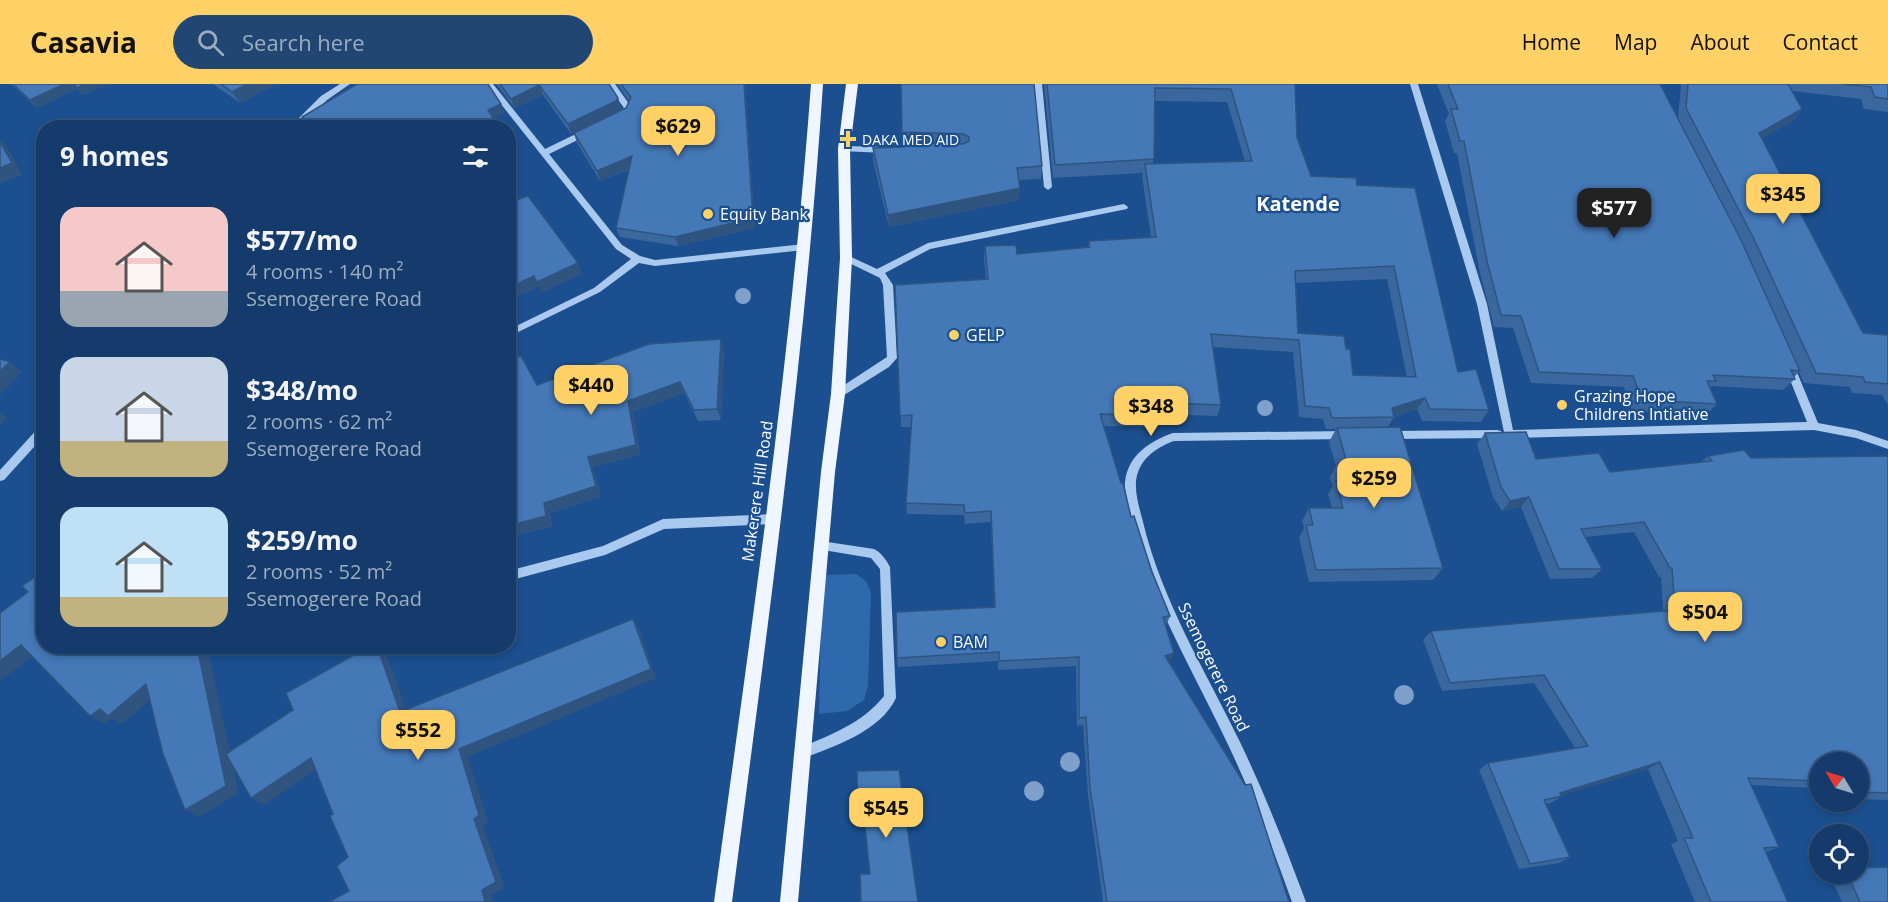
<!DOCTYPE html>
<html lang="en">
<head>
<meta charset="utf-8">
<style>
  :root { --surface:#143b6b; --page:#214673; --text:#f1f3f6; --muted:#9dadc1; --line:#33557e; --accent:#ffd166 }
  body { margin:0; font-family:"Open Sans",sans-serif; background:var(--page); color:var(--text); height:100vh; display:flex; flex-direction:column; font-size:22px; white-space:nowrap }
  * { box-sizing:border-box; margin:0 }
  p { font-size:20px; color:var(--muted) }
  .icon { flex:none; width:33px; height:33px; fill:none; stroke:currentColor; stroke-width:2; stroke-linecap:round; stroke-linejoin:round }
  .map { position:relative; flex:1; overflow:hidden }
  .details { position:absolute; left:36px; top:36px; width:480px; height:534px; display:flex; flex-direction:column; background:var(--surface); border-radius:24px; box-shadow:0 3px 9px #0003,0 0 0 2px var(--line) }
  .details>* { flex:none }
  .needle { width:39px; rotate:308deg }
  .buttons { position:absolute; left:1809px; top:668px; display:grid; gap:12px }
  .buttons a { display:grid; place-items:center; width:60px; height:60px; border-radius:50%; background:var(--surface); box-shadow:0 3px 9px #0003,0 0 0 2px var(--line); font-size:30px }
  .price { position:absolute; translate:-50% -51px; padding:0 14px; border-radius:12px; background:var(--accent); color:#111; font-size:20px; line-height:39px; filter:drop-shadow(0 2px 3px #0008) }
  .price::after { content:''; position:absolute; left:50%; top:36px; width:18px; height:14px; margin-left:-9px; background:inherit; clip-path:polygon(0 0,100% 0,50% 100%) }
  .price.active { background:#222; color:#fff }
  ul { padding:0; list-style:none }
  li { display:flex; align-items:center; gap:18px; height:150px; padding:0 24px }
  li span { display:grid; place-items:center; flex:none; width:168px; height:120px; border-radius:18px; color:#555 }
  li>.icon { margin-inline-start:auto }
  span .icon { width:72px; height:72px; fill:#fffc; stroke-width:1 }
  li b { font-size:26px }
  h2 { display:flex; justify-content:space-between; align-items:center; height:72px; padding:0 24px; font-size:26px }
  header { display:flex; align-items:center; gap:36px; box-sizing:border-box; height:84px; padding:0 30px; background:var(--accent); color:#111 }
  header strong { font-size:28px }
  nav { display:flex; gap:33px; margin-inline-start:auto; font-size:21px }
  .search { width:420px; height:54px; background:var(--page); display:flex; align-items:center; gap:15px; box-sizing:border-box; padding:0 21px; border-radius:33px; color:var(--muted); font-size:22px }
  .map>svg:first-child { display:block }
  .green { fill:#2e69ad }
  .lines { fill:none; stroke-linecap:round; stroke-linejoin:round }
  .minor { fill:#a9c9ee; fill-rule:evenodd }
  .major { fill:#f0f6ff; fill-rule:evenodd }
  .tree { fill:#7ea0ca }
  .wall { fill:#3a679d; fill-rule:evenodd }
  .shaded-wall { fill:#305480 }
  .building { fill:#4478b7; stroke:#305480; stroke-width:1.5; fill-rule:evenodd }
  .poi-dot { fill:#ffd166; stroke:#1b4f8f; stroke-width:2 }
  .labels { text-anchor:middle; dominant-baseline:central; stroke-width:4.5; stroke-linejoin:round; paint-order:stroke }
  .far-poi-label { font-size:14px; fill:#fff; stroke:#1b4f8f; text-anchor:start }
  .poi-label { font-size:16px; fill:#fff; stroke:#1b4f8f; text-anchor:start }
  .street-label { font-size:16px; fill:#fff; stroke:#1b4f8f }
  .quarter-label { font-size:20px; font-weight:bold; fill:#fff; stroke:#1b4f8f }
</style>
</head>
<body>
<header>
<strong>Casavia</strong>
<div class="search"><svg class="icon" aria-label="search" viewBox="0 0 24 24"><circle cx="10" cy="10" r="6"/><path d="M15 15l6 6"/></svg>Search here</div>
<nav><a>Home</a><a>Map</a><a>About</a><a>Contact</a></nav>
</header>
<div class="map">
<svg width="1888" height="818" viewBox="0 0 1888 818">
  <rect width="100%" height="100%" fill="#1b4f8f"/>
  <polygon class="green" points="856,490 866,497 871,509 868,602 864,616 847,627 819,630 822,491"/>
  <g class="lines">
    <g class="minor">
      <polygon points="340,0 350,0 327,16 298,44 289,44 321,12"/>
      <polygon points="485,0 493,0 545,65 584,46 590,46 590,50 549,70 622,161 640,172 655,176 804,160 808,163 804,166 655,182 639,179 600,208 508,253 508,246 594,204 631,175 616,165"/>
      <polygon points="607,0 615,0 632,24 623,34 617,34 616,32 624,24"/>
      <polygon points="1034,0 1042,0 1052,103 1048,106 1044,103"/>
      <polygon points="1410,0 1418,0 1487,220 1513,346 1807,338 1784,281 1789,277 1794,281 1818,339 1856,346 1888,357 1888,365 1856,354 1814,346 1512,354 1505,353 1477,220"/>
      <polygon points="844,62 886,63 890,66 886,69 841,67 840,65"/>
      <polygon points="1124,120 1128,123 1127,125 930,165 885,189 893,201 897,274 889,283 841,313 835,313 833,310 835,307 887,273 883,201 880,194 843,176 842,174 843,172 849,172 877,185 928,159"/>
      <polygon points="44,341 44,352 4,396 0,397 0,386 40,342"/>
      <polygon points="1497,346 1501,347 1502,350 1501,353 1497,354 1389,355 1385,354 1384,351 1385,348 1389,347"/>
      <path d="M1347,347L1351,348L1352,351L1351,354L1347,355L1174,357C1155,364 1138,376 1136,398C1135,411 1140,426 1143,438C1162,517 1205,586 1240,658C1265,710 1286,764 1306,818H1292C1274,767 1254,716 1231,667C1196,591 1151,520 1132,438C1130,425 1124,410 1125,398C1128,371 1150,357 1173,349Z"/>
      <polygon points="775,430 779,432 780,435 779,438 775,440 664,445 605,471 508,497 508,487 603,462 663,435"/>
      <path d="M821,457L874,465C881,468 887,477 890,483L896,614C880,648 834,662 802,675L798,673L796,669L798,665C829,651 862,640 884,612L880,485L871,474L817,465L816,462L817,459Z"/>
    </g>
    <g class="major">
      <path d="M811,0H823C805,274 767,546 732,818H714C751,546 791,274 811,0Z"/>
      <polygon points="846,0 858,0 850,65 852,174 845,310 835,388 798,818 780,818 821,388 831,310 840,174 838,65"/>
    </g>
  </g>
  <g class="tree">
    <circle cx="743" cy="212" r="8"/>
    <circle cx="1265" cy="324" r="8"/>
    <circle cx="1404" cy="611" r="10"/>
    <circle cx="1070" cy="678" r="10"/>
    <circle cx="1034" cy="707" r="10"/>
  </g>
  <g class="wall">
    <polygon points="11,0 108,0 83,11 77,5 37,24"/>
    <polygon points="213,0 276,0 240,19"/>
    <polygon points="496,0 609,0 618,14 621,24 619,27 571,50 543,11 515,24"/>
    <polygon points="617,0 745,0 755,144 678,162 620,153 616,144 630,85 600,97 577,59 574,49 626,24 629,17"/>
    <polygon points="901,0 1042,82 1041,95 1019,96 1019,116 889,143 873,77 873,64 903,63"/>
    <path d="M1044,0H1295L1297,53L1311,92L1357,101L1458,288L1489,326L1481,338L1422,337L1417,325L1394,333L1388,343L1443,484L1433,496L1309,498L1299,454L1304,444L1302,437L1309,424H1332L1328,410L1333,402L1330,393L1336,382L1329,358L1336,345H1326L1323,335L1299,333L1293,268L1213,263L1221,321L1217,332L1147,330L1144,343L1104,342L1131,433L1170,532L1166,542L1170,579H1169L1289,818H1103L1088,711L1083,641L1077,642L1076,582L998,586V577L898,583L897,574L994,523L991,438L965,440L964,431L907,430L906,419L911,343H901L895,201L986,195L984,175L985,162L1017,170L1088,163L1089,157L1151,153L1142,92L1143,89L1053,94ZM1155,17L1227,18L1245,77L1153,79ZM1387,195L1407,293L1353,291L1346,265L1298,249L1296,199Z"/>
    <polygon points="1437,0 1660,0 1678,35 1681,0 1888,0 1888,28 1864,25 1861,15 1792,7 1802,25 1793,37 1761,54 1863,249 1888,251 1888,321 1882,311 1852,309 1850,303 1804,299 1799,288 1794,293 1795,295 1783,306 1711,302 1710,303 1717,320 1706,331 1632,327 1624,303 1531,299 1513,244 1494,243 1480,189 1457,69 1454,69 1445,37 1449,30"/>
    <polygon points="724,266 721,336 698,337 684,309 633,328 640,371 593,383 601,412 550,429 552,442 508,454 537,301"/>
    <polygon points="1485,349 1536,375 1610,388 1701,378 1708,372 1751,374 1888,372 1888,716 1858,715 1858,678 1820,678 1820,714 1817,714 1813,704 1751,701 1779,763 1766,768 1788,818 1695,818 1671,760 1678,757 1648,685 1562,711 1562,712 1551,719 1546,720 1570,773 1559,779 1519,785 1479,686 1488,679 1575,664 1534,599 1442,607 1423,556 1431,547 1663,527 1661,493 1659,493 1634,448 1585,453 1602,485 1592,494 1550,495 1521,423 1502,427 1493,413 1477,360"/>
    <polygon points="899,686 870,790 864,733 860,733 858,725"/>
    <polygon points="1829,789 1858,789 1888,818 1842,818"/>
  </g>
  <g class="shaded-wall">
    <polygon points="64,0 73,0 77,5 37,24 30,16"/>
    <polygon points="85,0 108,0 83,11 77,4"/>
    <polygon points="247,0 276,0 240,19 232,8"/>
    <polygon points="744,0 745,0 755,144 678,162 675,153"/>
    <polygon points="539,1 543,11 515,24 511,15"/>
    <polygon points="618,14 621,24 619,27 571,50 568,40"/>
    <polygon points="501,20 505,29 494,35 497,44 492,44 488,36 488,26"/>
    <polygon points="1802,25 1793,37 1750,61 1759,49"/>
    <polygon points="0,56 8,64 22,91 0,100"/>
    <polygon points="508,60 512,69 508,71"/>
    <polygon points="632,72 635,82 600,97 597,87"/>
    <polygon points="1020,104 1019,116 889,143 888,131"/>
    <polygon points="578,179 582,190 542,209 537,198"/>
    <polygon points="534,192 539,203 508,217 508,204"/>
    <polygon points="721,255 724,266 721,336 717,325"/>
    <polygon points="10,278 22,288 0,310 0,287"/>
    <polygon points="680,298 684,309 633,328 640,371 593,383 601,412 550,429 552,442 508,454 508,442 544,419 588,373 628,317"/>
    <polygon points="1425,314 1417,325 1393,333 1392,324"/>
    <polygon points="0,328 7,334 0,341"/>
    <polygon points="1529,413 1521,423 1502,427 1510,417"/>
    <polygon points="633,535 639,544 656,594 468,673 488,738 483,742 505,804 491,811 493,818 485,818 482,806 474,735 459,665"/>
    <polygon points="21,561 36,570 0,597 0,577"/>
    <polygon points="197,562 214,562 208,567 239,709 199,733 185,726"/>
    <polygon points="377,562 379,562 386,569 410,636 400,628"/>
    <polygon points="1174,569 1170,579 1161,581 1165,572"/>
    <polygon points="146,600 159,608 122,640 112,634 105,640 90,632 100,625"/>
    <polygon points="311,674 323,681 264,721 251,714"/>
    <polygon points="1660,678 1648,685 1550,715 1560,709"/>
  </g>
  <g class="building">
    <polygon points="13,0 64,0 30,16"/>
    <polygon points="74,0 85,0 77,4"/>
    <polygon points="221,0 247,0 232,8"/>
    <polygon points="357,0 488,0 501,20 488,26 493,34 488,36 495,44 294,44 293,42 305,35 302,33"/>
    <polygon points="500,0 609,0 618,14 616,17 568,40 539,1 511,15"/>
    <polygon points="621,0 744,0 753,134 675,153 616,144 632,72 597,87 574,49 626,24 631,13"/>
    <polygon points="901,0 1034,0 1042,82 1017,84 1020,104 888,131 873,64 903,63 902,58 963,60 969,57 969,53 963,50 902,48"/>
    <path d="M1047,0H1295L1297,53L1311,92L1356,94L1357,101L1415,104L1458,288L1476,285L1489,326L1430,325L1425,314L1392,324L1394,333L1332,334L1329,324L1305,322L1299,256L1211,250L1221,321L1146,318L1147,331L1100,330L1121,399H1123L1131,433L1134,432L1152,488L1170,532L1163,533L1174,569L1165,572L1245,701L1251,700L1289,818H1107L1090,704L1086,633L1079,634V573L999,577V568L897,574L896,528L995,523L991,427L965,429L964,421L906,419L912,331L900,332L895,201L988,195L985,162L1016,161L1017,170L1090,163L1089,157L1156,153L1145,80L1252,77L1231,5L1155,4L1154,75L1055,81ZM1394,182L1416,293L1353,291L1350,265H1346L1344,252L1298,249L1295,187Z"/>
    <polygon points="1448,0 1660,0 1741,156 1800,287 1791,286 1795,295 1713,291 1716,297 1707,297 1717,320 1642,316 1633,292 1539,288 1521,232 1501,231 1487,177 1464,57 1460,57 1451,25 1458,25"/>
    <polygon points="1688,0 1788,0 1802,25 1759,49 1863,249 1888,251 1888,300 1865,298 1863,293 1816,289 1754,155 1686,24"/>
    <polygon points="1842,0 1888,0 1888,15 1875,13 1871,3"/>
    <polygon points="0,58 12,79 0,84"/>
    <polygon points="528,112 578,179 537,198 534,192 508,204 508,119"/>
    <polygon points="44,175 44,181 38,180"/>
    <polygon points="721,255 717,325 694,326 680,298 628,317 636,361 588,373 596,402 544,419 546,432 508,442 508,277 521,272 537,301 649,260"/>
    <polygon points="0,275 10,278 0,287"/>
    <polygon points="1400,343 1443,484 1316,486 1306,441 1313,441 1309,424 1343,424 1336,397 1342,396 1338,379 1347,379 1337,344"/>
    <polygon points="1526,348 1536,375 1599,369 1610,388 1712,377 1708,372 1744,366 1751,374 1888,372 1888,709 1858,708 1858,678 1820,678 1820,697 1748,694 1779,763 1764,764 1788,818 1711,818 1684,754 1693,754 1660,678 1560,709 1562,712 1544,716 1570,773 1530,780 1488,679 1588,662 1544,591 1450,599 1431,547 1675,526 1672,484 1670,484 1644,438 1581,445 1602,485 1559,485 1529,413 1510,417 1501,403 1485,349"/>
    <polygon points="44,487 44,562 197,562 226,702 185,726 163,670 146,600 108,632 100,625 90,632 21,561 0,577 0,529 28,508 22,502"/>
    <polygon points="633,535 651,585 459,665 479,731 474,735 496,798 482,806 485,818 329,818 349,807 337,782 348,773 330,732 333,730 311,674 251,714 226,670 293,626 286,609 370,562 377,562 400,628"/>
    <polygon points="899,686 918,818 861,818 860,790 870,790 863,724 858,725 857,687"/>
    <polygon points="1888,783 1888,818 1860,818 1847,789 1858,789 1858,784"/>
  </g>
  <g class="poi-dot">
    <path d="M845 46h6v6h6v6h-6v6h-6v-6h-6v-6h6z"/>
    <circle cx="708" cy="130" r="6"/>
    <circle cx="954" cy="251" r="6"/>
    <circle cx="1562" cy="321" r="6"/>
    <circle cx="941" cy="558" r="6"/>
  </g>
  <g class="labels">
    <g class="far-poi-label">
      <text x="862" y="55">DAKA MED AID</text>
    </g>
    <g class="poi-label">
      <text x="720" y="130">Equity Bank</text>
      <text x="966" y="251">GELP</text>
      <text x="1574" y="312">Grazing Hope<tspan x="1574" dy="18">Childrens Intiative</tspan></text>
      <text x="953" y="558">BAM</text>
    </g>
    <g class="street-label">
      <text transform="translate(757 407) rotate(-82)">Makerere Hill Road</text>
      <text transform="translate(1214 583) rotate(64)">Ssemogerere Road</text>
    </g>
    <g class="quarter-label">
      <text x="1298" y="119">Katende</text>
    </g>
  </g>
</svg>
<div class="buttons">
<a><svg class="needle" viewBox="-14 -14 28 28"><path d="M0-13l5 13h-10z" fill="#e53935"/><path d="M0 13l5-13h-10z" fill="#9dadc1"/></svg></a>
<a><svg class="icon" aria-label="locate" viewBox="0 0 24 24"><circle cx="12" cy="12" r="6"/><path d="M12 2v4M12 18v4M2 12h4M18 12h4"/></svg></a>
</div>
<b class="price" style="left:678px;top:73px">$629</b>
<b class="price" style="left:1783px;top:141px">$345</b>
<b class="price active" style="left:1614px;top:155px">$577</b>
<b class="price" style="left:591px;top:332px">$440</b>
<b class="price" style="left:1151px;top:353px">$348</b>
<b class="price" style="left:1374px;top:425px">$259</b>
<b class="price" style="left:1705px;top:559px">$504</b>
<b class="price" style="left:418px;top:677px">$552</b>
<b class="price" style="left:886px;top:755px">$545</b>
<section class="details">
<h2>9 homes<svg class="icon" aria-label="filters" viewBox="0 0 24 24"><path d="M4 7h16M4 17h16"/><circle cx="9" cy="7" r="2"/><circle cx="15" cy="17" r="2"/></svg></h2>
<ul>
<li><span style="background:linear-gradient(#f6c9c9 70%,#9aa5b1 0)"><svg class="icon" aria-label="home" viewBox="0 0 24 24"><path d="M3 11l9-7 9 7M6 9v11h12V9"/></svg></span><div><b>$577/mo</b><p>4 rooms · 140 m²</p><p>Ssemogerere Road</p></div></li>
<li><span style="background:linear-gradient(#c9d6e8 70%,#c2b280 0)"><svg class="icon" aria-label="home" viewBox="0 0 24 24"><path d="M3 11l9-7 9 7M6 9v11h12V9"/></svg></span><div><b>$348/mo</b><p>2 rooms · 62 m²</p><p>Ssemogerere Road</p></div></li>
<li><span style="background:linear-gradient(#bfe0f5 75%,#c2b280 0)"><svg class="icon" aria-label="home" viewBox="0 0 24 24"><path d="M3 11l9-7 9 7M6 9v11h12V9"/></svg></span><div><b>$259/mo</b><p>2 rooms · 52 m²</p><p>Ssemogerere Road</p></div></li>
</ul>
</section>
</div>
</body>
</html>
